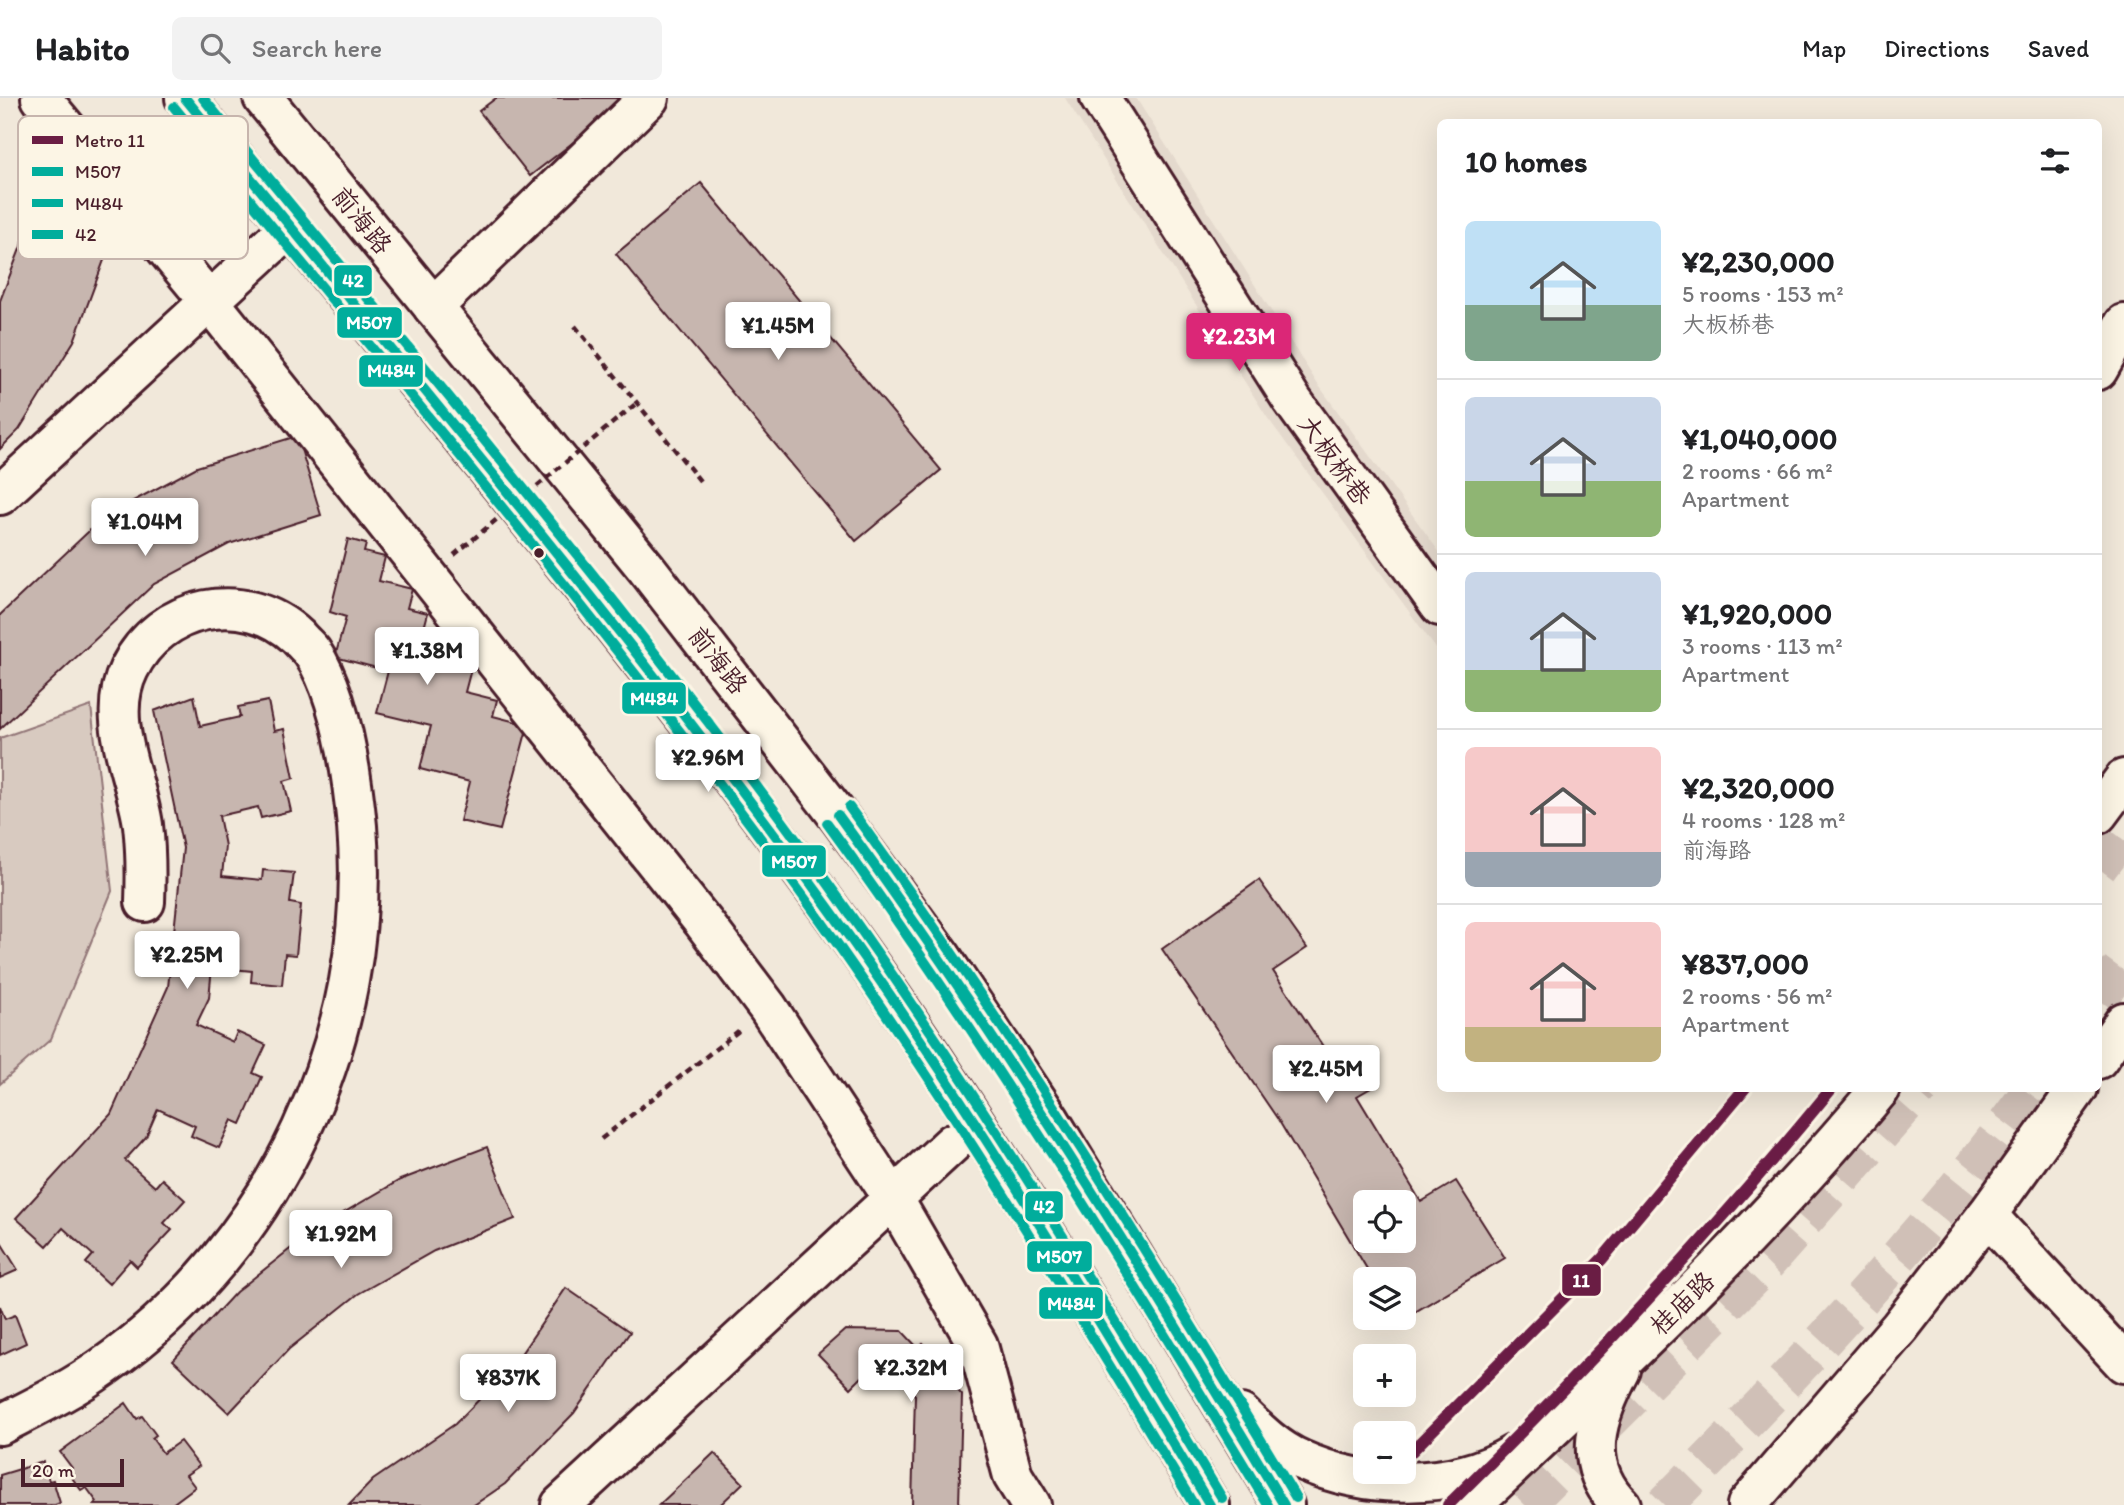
<!DOCTYPE html>
<html lang="en">
<head>
<meta charset="utf-8">
<style>
  :root { --surface:#fff; --page:#f2f2f2; --text:#202124; --muted:#757577; --line:#e0e0e0; --accent:#db2777 }
  body { margin:0; font-family:Itim,"LXGW WenKai TC",sans-serif; background:var(--page); color:var(--text); height:100vh; display:flex; flex-direction:column; font-size:26px; white-space:nowrap }
  * { box-sizing:border-box; margin:0 }
  p { font-size:23px; color:var(--muted) }
  .icon { flex:none; width:38px; height:38px; fill:none; stroke:currentColor; stroke-width:2; stroke-linecap:round; stroke-linejoin:round }
  .map { position:relative; flex:1; overflow:hidden }
  .details { position:absolute; left:1437px; top:21px; width:665px; height:973px; display:flex; flex-direction:column; background:var(--surface); border-radius:10px; box-shadow:0 7px 28px #0002 }
  .details>* { flex:none }
  .buttons { position:absolute; left:1353px; top:1092px; display:grid; gap:14px }
  .buttons a { display:grid; place-items:center; width:63px; height:63px; border-radius:10px; background:var(--surface); box-shadow:0 7px 28px #0002; font-size:35px }
  .scale { position:absolute; left:21px; bottom:18px; width:103px; box-sizing:border-box; padding-left:7px; border:4px solid #4a1f2b; border-top:0; font-size:19px; line-height:24px; white-space:nowrap; color:#4a1f2b; -webkit-text-stroke:5px #fcf5e5; paint-order:stroke }
  .price { position:absolute; translate:-50% -60px; padding:0 16px; border-radius:7px; background:#fff; color:#222; font-size:23px; line-height:46px; filter:drop-shadow(0 2px 4px #0008) }
  .price::after { content:''; position:absolute; left:50%; top:42px; width:21px; height:16px; margin-left:-10px; background:inherit; clip-path:polygon(0 0,100% 0,50% 100%) }
  .price.on { background:var(--accent); color:#fff }
  ul { padding:0; list-style:none }
  li { display:flex; align-items:center; gap:21px; height:175px; padding:0 28px }
  li+li { border-top:2px solid var(--line) }
  li span { display:grid; place-items:center; flex:none; width:196px; height:140px; border-radius:10px; color:#555 }
  li>.icon { margin-inline-start:auto }
  span .icon { width:84px; height:84px; fill:#fffc; stroke-width:1 }
  li b { font-size:30px }
  h2 { display:flex; justify-content:space-between; align-items:center; height:84px; padding:0 28px; font-size:30px }
  header { display:flex; align-items:center; gap:42px; box-sizing:border-box; height:98px; padding:0 35px; background:var(--surface); border-bottom:2px solid var(--line) }
  header strong { font-size:33px }
  nav { display:flex; gap:38px; margin-inline-start:auto; font-size:24px }
  .search { width:490px; height:63px; background:var(--page); display:flex; align-items:center; gap:18px; box-sizing:border-box; padding:0 24px; border-radius:10px; color:var(--muted); font-size:26px }
  .map>svg:first-child { display:block }
  .built { fill:#e4d9cd }
  .green { fill:#d8cac0; stroke:#917476; stroke-width:2 }
  .building { fill:#c7b6af; stroke:#4a1f2b; stroke-width:2; fill-rule:evenodd }
  .lines { fill:none; stroke-linecap:round; stroke-linejoin:round }
  .highway-tunnel { stroke:#d0c0b7; stroke-width:38; stroke-dasharray:38 19; stroke-linecap:butt }
  .minor-casing { stroke:#4a1f2b; stroke-width:44 }
  .major-casing { stroke:#4a1f2b; stroke-width:44 }
  .path { stroke:#4a1f2b; stroke-width:4.5; stroke-dasharray:7 5; stroke-linecap:butt }
  .minor { stroke:#fcf5e5; stroke-width:38 }
  .major { stroke:#fcf5e5; stroke-width:38 }
  .path-bridge { stroke:#4a1f2b; stroke-width:4.5; stroke-dasharray:7 5; stroke-linecap:butt }
  .bus-1-casing { stroke:#fcf5e5; stroke-width:16 }
  .bus-2-casing { stroke:#fcf5e5; stroke-width:16 }
  .bus-3-casing { stroke:#fcf5e5; stroke-width:16 }
  .bus-1 { stroke:#01ad9c; stroke-width:10 }
  .bus-2 { stroke:#01ad9c; stroke-width:10 }
  .bus-3 { stroke:#01ad9c; stroke-width:10 }
  .metro-1-casing { stroke:#fcf5e5; stroke-width:18 }
  .metro-1 { stroke:#6a1d44; stroke-width:12 }
  .bus-dot { fill:#4a1f2b; stroke:#fcf5e5; stroke-width:2.5 }
  .labels { text-anchor:middle; dominant-baseline:central; stroke-width:6; stroke-linejoin:round; paint-order:stroke }
  .street-label { font-size:26px; fill:#4a1f2b; stroke:#fcf5e5 }
  .key { fill:#fcf5e5; stroke:#c7b5ad; stroke-width:2 }
  .key-label { font-size:19px; fill:#4a1f2b }
  .line-badge { stroke:#fcf5e5; stroke-width:2.5 }
  .badge-label { font-size:19px; text-anchor:middle; font-weight:bold; fill:#fff }
</style>
</head>
<body>
<header>
<strong>Habito</strong>
<div class="search"><svg class="icon" aria-label="search" viewBox="0 0 24 24"><circle cx="10" cy="10" r="6"/><path d="M15 15l6 6"/></svg>Search here</div>
<nav><a>Map</a><a>Directions</a><a>Saved</a></nav>
</header>
<div class="map">
<svg width="2124" height="1407" viewBox="0 0 2124 1407">
  <rect width="100%" height="100%" fill="#f1e8da"/>
  <filter id="ink" filterUnits="userSpaceOnUse"><feTurbulence type="fractalNoise" baseFrequency=".0143" numOctaves="2"/><feDisplacementMap in="SourceGraphic" scale="14" xChannelSelector="R" yChannelSelector="G"/><feConvolveMatrix kernelMatrix="1 2 1 2 8 2 1 2 1" color-interpolation-filters="sRGB"/></filter>
  <g filter="url(#ink)">
    <polygon class="built" points="1065,0 1136,0 1317,285 1440,455 1440,556 1267,319"/>
    <polygon class="green" points="91,608 112,793 51,941 0,986 0,640"/>
    <g class="building">
      <polygon points="496,0 630,0 530,78 479,13"/>
      <polygon points="701,85 941,372 856,443 616,156"/>
      <polygon points="33,117 110,146 74,243 19,332 0,351 0,203"/>
      <polygon points="297,338 321,417 229,446 154,486 0,631 0,517 105,418 197,369"/>
      <polygon points="348,441 366,446 364,454 385,459 379,483 412,491 407,510 428,515 422,538 454,546 449,565 471,571 465,594 497,602 493,618 528,627 500,732 460,723 470,684 420,671 431,628 377,615 388,573 335,559 346,519 330,514"/>
      <polygon points="194,598 200,628 240,619 238,609 268,603 274,633 284,631 294,680 284,683 291,713 261,720 258,709 219,718 225,748 222,778 262,782 263,772 294,775 290,805 301,807 296,857 285,856 282,887 251,884 252,873 212,869 209,900 196,927 233,944 237,934 266,947 253,975 262,979 241,1026 232,1022 219,1050 191,1038 195,1028 158,1011 146,1039 125,1062 155,1089 162,1081 185,1102 164,1125 172,1132 137,1169 130,1162 109,1186 86,1165 93,1157 63,1130 47,1148 16,1120 111,1016 168,889 183,750 154,613"/>
      <path d="M1259,782L1307,850L1273,873L1334,965L1353,952L1376,987L1357,998L1421,1104L1456,1083L1505,1160L1398,1224L1396,1220H1404V1181H1373L1279,1023L1162,851ZM1365,1104H1404V1143H1365Z"/>
      <polygon points="487,1049 515,1121 434,1153 358,1196 289,1251 229,1315 173,1262 236,1194 314,1132 400,1082"/>
      <polygon points="0,1143 18,1172 0,1180"/>
      <polygon points="566,1190 630,1234 574,1315 505,1386 474,1407 349,1407 373,1382 455,1326 514,1266"/>
      <polygon points="0,1208 5,1221 15,1217 26,1245 0,1257"/>
      <polygon points="845,1232 902,1233 918,1250 923,1245 947,1271 943,1276 962,1297 959,1407 912,1407 915,1297 899,1280 862,1279 851,1290 818,1256"/>
      <polygon points="126,1305 137,1321 142,1318 156,1337 152,1340 163,1355 180,1343 199,1368 186,1377 195,1389 171,1407 94,1407 97,1404 86,1389 81,1392 67,1373 72,1370 60,1354"/>
      <polygon points="714,1355 743,1385 720,1407 659,1407"/>
      <polygon points="43,1364 49,1383 53,1382 60,1405 55,1407 0,1407 0,1377"/>
    </g>
    <g class="lines">
      <g class="highway-tunnel">
        <polyline points="2098,770 2124,735"/>
        <polyline points="2098,901 2124,866"/>
        <polyline points="1525,1407 1767,1165 1921,990"/>
        <path d="M1664,1407C1795,1275 1924,1141 2033,990"/>
      </g>
      <g class="minor-casing">
        <g id="minor">
          <polyline points="41,0 210,204 704,825 768,910 893,1100 978,1247 1013,1378 1031,1407"/>
          <polyline points="1100,0 1292,302 1440,508"/>
          <polyline points="433,209 649,0"/>
          <polyline points="2098,272 2124,226"/>
          <polyline points="0,397 290,129"/>
          <polyline points="1987,1117 2124,1265"/>
          <path d="M0,1327C35,1309 71,1292 103,1269C276,1148 374,937 357,728C352,677 341,597 312,554C308,549 302,544 298,539C245,489 160,507 129,571C104,621 136,677 143,727C146,753 146,778 145,804"/>
          <polyline points="561,1407 953,1045"/>
        </g>
      </g>
      <g class="major-casing">
        <g id="major">
          <path d="M185,0C402,267 626,531 828,809C967,1001 1088,1204 1210,1407"/>
          <polyline points="263,0 647,471 839,719 941,858 1050,1022 1284,1407"/>
          <polyline points="2098,716 2124,681"/>
          <polyline points="2098,961 2124,924"/>
          <path d="M1241,1316C1258,1333 1278,1352 1301,1362C1365,1391 1453,1393 1514,1356"/>
          <path d="M1471,1407C1613,1274 1756,1140 1881,990"/>
          <path d="M1621,1407C1579,1366 1597,1317 1621,1272"/>
          <polyline points="1747,1407 1900,1229 1987,1117 2078,990"/>
        </g>
      </g>
      <g class="path">
        <polyline points="575,228 700,383"/>
        <polyline points="601,1041 741,931"/>
      </g>
      <use href="#minor" class="minor"/>
      <use href="#major" class="major"/>
      <polyline class="path-bridge" points="454,457 638,304"/>
      <g class="bus-1-casing">
        <g id="bus-1">
          <path d="M185,0C403,267 626,530 828,809C967,1001 1088,1204 1210,1407"/>
          <path d="M838,717C1000,939 1143,1172 1284,1407"/>
        </g>
      </g>
      <g class="bus-2-casing">
        <g id="bus-2">
          <path d="M174,9C392,276 617,540 819,820C954,1009 1074,1208 1194,1407"/>
          <path d="M827,725C987,944 1128,1175 1268,1407"/>
        </g>
      </g>
      <g class="bus-3-casing">
        <g id="bus-3">
          <path d="M203,0C420,265 643,526 842,805C979,997 1101,1198 1222,1400"/>
          <path d="M849,709C1011,931 1154,1164 1296,1400"/>
        </g>
      </g>
      <use href="#bus-1" class="bus-1"/>
      <use href="#bus-2" class="bus-2"/>
      <use href="#bus-3" class="bus-3"/>
      <g class="metro-1-casing">
        <g id="metro-1">
          <polyline points="1404,1361 1602,1161 1745,990"/>
          <path d="M1448,1407C1583,1274 1712,1137 1832,990"/>
        </g>
      </g>
      <use href="#metro-1" class="metro-1"/>
    </g>
  </g>
  <circle class="bus-dot" cx="539" cy="455" r="6"/>
  <g class="labels">
    <g class="street-label">
      <text transform="translate(362 122) rotate(51)">前海路</text>
      <text transform="translate(1335 362) rotate(54)">大板桥巷</text>
      <text transform="translate(718 562) rotate(52)">前海路</text>
      <text transform="translate(1682 1205) rotate(-44)">桂庙路</text>
    </g>
  </g>
  <rect x="18" y="18" width="230" height="143" rx="10" class="key"/>
  <rect x="32" y="38" width="31" height="8" fill="#6a1d44"/>
  <rect x="32" y="69" width="31" height="9" fill="#01ad9c"/>
  <rect x="32" y="101" width="31" height="8" fill="#01ad9c"/>
  <rect x="32" y="132" width="31" height="9" fill="#01ad9c"/>
  <g class="key-label">
    <text x="75" y="49">Metro 11</text>
    <text x="75" y="80">M507</text>
    <text x="75" y="112">M484</text>
    <text x="75" y="143">42</text>
  </g>
  <g class="line-badge">
    <rect x="333" y="166" width="40" height="33" rx="7" fill="#01ad9c"/>
    <rect x="336" y="208" width="67" height="33" rx="7" fill="#01ad9c"/>
    <rect x="358" y="256" width="66" height="34" rx="7" fill="#01ad9c"/>
    <rect x="621" y="583" width="66" height="34" rx="7" fill="#01ad9c"/>
    <rect x="761" y="746" width="66" height="34" rx="7" fill="#01ad9c"/>
    <rect x="1024" y="1092" width="40" height="33" rx="7" fill="#01ad9c"/>
    <rect x="1026" y="1142" width="67" height="33" rx="7" fill="#01ad9c"/>
    <rect x="1561" y="1165" width="41" height="34" rx="7" fill="#6a1d44"/>
    <rect x="1038" y="1188" width="66" height="34" rx="7" fill="#01ad9c"/>
  </g>
  <g class="badge-label">
    <text x="353" y="189">42</text>
    <text x="369" y="231">M507</text>
    <text x="391" y="279">M484</text>
    <text x="654" y="607">M484</text>
    <text x="794" y="770">M507</text>
    <text x="1044" y="1115">42</text>
    <text x="1059" y="1165">M507</text>
    <text x="1581" y="1189">11</text>
    <text x="1071" y="1212">M484</text>
  </g>
</svg>
<div class="buttons">
<a><svg class="icon" aria-label="locate" viewBox="0 0 24 24"><circle cx="12" cy="12" r="6"/><path d="M12 2v4M12 18v4M2 12h4M18 12h4"/></svg></a>
<a><svg class="icon" aria-label="layers" viewBox="0 0 24 24"><path d="M12 4l9 5-9 5-9-5zM3 14l9 5 9-5"/></svg></a>
<a>+</a>
<a>−</a>
</div>
<div class="scale">20 m</div>
<b class="price" style="left:778px;top:264px">¥1.45M</b>
<b class="price on" style="left:1239px;top:275px">¥2.23M</b>
<b class="price" style="left:145px;top:460px">¥1.04M</b>
<b class="price" style="left:427px;top:589px">¥1.38M</b>
<b class="price" style="left:708px;top:696px">¥2.96M</b>
<b class="price" style="left:187px;top:893px">¥2.25M</b>
<b class="price" style="left:1326px;top:1007px">¥2.45M</b>
<b class="price" style="left:341px;top:1172px">¥1.92M</b>
<b class="price" style="left:911px;top:1306px">¥2.32M</b>
<b class="price" style="left:508px;top:1316px">¥837K</b>
<section class="details">
<h2>10 homes<svg class="icon" aria-label="filters" viewBox="0 0 24 24"><path d="M4 7h16M4 17h16"/><circle cx="9" cy="7" r="2"/><circle cx="15" cy="17" r="2"/></svg></h2>
<ul>
<li><span style="background:linear-gradient(#bfe0f5 60%,#7fa58c 0)"><svg class="icon" aria-label="home" viewBox="0 0 24 24"><path d="M3 11l9-7 9 7M6 9v11h12V9"/></svg></span><div><b>¥2,230,000</b><p>5 rooms · 153 m²</p><p>大板桥巷</p></div></li>
<li><span style="background:linear-gradient(#c9d6e8 60%,#8fb573 0)"><svg class="icon" aria-label="home" viewBox="0 0 24 24"><path d="M3 11l9-7 9 7M6 9v11h12V9"/></svg></span><div><b>¥1,040,000</b><p>2 rooms · 66 m²</p><p>Apartment</p></div></li>
<li><span style="background:linear-gradient(#c9d6e8 70%,#8fb573 0)"><svg class="icon" aria-label="home" viewBox="0 0 24 24"><path d="M3 11l9-7 9 7M6 9v11h12V9"/></svg></span><div><b>¥1,920,000</b><p>3 rooms · 113 m²</p><p>Apartment</p></div></li>
<li><span style="background:linear-gradient(#f6c9c9 75%,#9aa5b1 0)"><svg class="icon" aria-label="home" viewBox="0 0 24 24"><path d="M3 11l9-7 9 7M6 9v11h12V9"/></svg></span><div><b>¥2,320,000</b><p>4 rooms · 128 m²</p><p>前海路</p></div></li>
<li><span style="background:linear-gradient(#f6c9c9 75%,#c2b280 0)"><svg class="icon" aria-label="home" viewBox="0 0 24 24"><path d="M3 11l9-7 9 7M6 9v11h12V9"/></svg></span><div><b>¥837,000</b><p>2 rooms · 56 m²</p><p>Apartment</p></div></li>
</ul>
</section>
</div>
</body>
</html>
